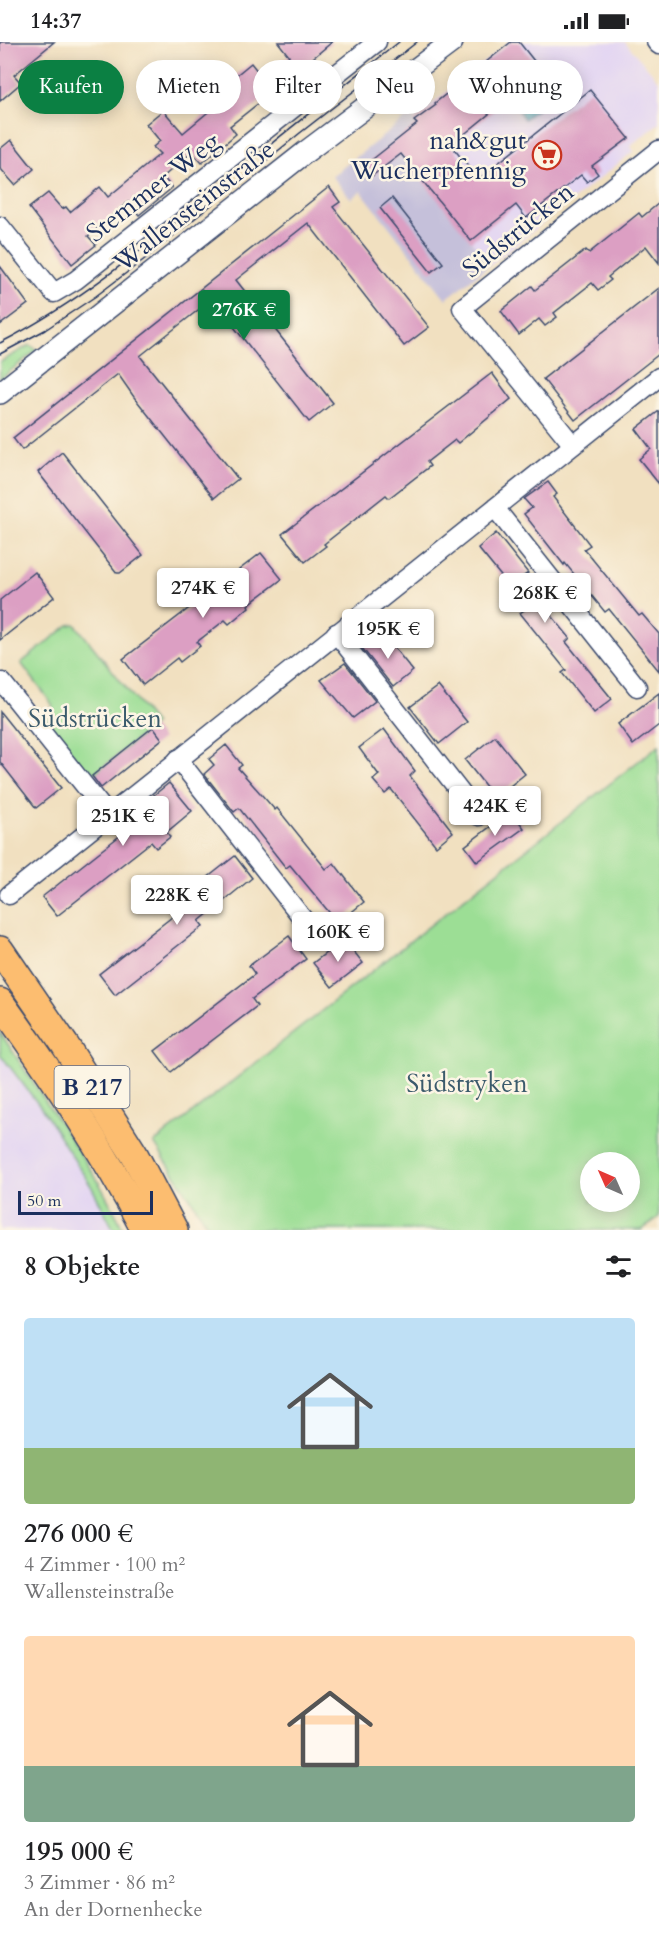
<!DOCTYPE html>
<html lang="de">
<head>
<meta charset="utf-8">
<style>
  :root { --surface:#fff; --page:#f2f2f2; --text:#202124; --muted:#757577; --accent:#0b8043 }
  body { margin:0; font-family:Cardo,serif; background:var(--page); color:var(--text); height:100vh; display:flex; flex-direction:column; font-size:22px; white-space:nowrap }
  * { box-sizing:border-box; margin:0 }
  p { font-size:20px; color:var(--muted) }
  .icon { flex:none; width:33px; height:33px; fill:none; stroke:currentColor; stroke-width:2; stroke-linecap:round; stroke-linejoin:round }
  .map { position:relative; height:1188px; overflow:hidden }
  .panel { display:flex; flex-direction:column; background:var(--surface); flex:1 }
  .panel>* { flex:none }
  .guide { position:absolute; left:18px; top:18px; width:624px; height:54px; display:flex; gap:12px }
  .needle { width:39px; rotate:315deg }
  .buttons { position:absolute; left:580px; top:1110px; display:grid; gap:12px }
  .buttons a { display:grid; place-items:center; width:60px; height:60px; border-radius:50%; background:var(--surface); box-shadow:0 3px 15px #0003; font-size:30px }
  .scale { position:absolute; left:18px; bottom:15px; width:135px; box-sizing:border-box; padding-left:6px; border:3px solid #1b2f5e; border-top:0; font-size:16px; line-height:21px; white-space:nowrap; color:#1b2f5e; -webkit-text-stroke:4px #fcf5e5; paint-order:stroke }
  .price { position:absolute; translate:-50% -51px; padding:0 14px; border-radius:6px; background:#fff; color:#222; font-size:20px; line-height:39px; filter:drop-shadow(0 2px 3px #0008) }
  .price::after { content:''; position:absolute; left:50%; top:36px; width:18px; height:14px; margin-left:-9px; background:inherit; clip-path:polygon(0 0,100% 0,50% 100%) }
  .price.active { background:var(--accent); color:#fff }
  ul { padding:0; list-style:none }
  li { display:grid; align-content:center; gap:12px; height:318px; padding:0 24px }
  li span { display:grid; place-items:center; height:186px; border-radius:6px; color:#555 }
  li>.icon { margin-inline-start:auto }
  span .icon { width:108px; height:108px; fill:#fffc; stroke-width:1 }
  li b { font-size:26px }
  h2 { display:flex; justify-content:space-between; align-items:center; height:72px; padding:0 24px; font-size:26px }
  .chip { padding:0 21px; border-radius:27px; background:var(--surface); box-shadow:0 3px 15px #0003; font-size:21px; line-height:54px }
  .chip.active { background:var(--accent); color:#fff }
  .status { display:flex; justify-content:space-between; align-items:center; height:42px; padding:0 30px; background:var(--surface); direction:ltr }
  .status svg { height:16px; fill:currentColor }
  .map>svg:first-child { display:block }
  .built { fill:#e2d4f3 }
  .industrial { fill:#c5c0da }
  .green { fill:#9cde95; stroke:#5c867a; stroke-width:1.5; fill-rule:evenodd }
  .water { fill:#4eafcd; stroke:#346f96; stroke-width:1.5 }
  .building { fill:#dc9fc3 }
  .lines { fill:none; stroke-linecap:round; stroke-linejoin:round }
  .minor-casing { stroke:#3b4a6d; stroke-width:21 }
  .tertiary-casing { stroke:#3b4a6d; stroke-width:24 }
  .primary-casing { stroke:#3b4a6d; stroke-width:30 }
  .minor { stroke:#fff; stroke-width:18 }
  .tertiary { stroke:#fff; stroke-width:21 }
  .primary { stroke:#fcbd6f; stroke-width:27 }
  .tram { stroke:#1b2f5e; stroke-width:1.5 }
  .labels { text-anchor:middle; dominant-baseline:central; stroke-width:5; stroke-linejoin:round; paint-order:stroke }
  .shield { fill:#fcf5e5; stroke:#5e6a86; stroke-width:1.5 }
  .shield-label { font-size:24px; font-weight:bold; fill:#1b2f5e }
  .poi-label { font-size:26px; fill:#1b2f5e; stroke:#fcf5e5; text-anchor:end }
  .street-label { font-size:26px; fill:#1b2f5e; stroke:#fcf5e5 }
  .park-label { font-size:26px; fill:#3b5b6c; stroke:#fcf5e5 }
</style>
</head>
<body>
<div class="status"><b>14:37</b><svg viewBox="0 0 49 12"><path d="M0 12V9h3v3zM5 12V6h3v6zM10 12V3h3v9zM15 12V0h3v12zM26 1h20v11H26zM47 4h2v5h-2z"/></svg></div>
<div class="map">
<svg width="659" height="1188" viewBox="0 0 659 1188">
  <rect width="100%" height="100%" fill="#fcf5e5"/>
  <filter id="ink" filterUnits="userSpaceOnUse"><feTurbulence type="fractalNoise" baseFrequency=".0167" numOctaves="2"/><feDisplacementMap in="SourceGraphic" scale="12" xChannelSelector="R" yChannelSelector="G"/><feConvolveMatrix kernelMatrix="1 2 1 2 8 2 1 2 1" color-interpolation-filters="sRGB"/></filter>
  <filter id="wash" filterUnits="userSpaceOnUse"><feTurbulence type="fractalNoise" baseFrequency=".008" numOctaves="4" result="noise"/><feDisplacementMap in="SourceGraphic" scale="24" xChannelSelector="R" yChannelSelector="G"/><feGaussianBlur stdDeviation="1.35" result="paint"/><feColorMatrix in="noise" values="0 0 0 0 0 0 0 0 0 0 0 0 0 0 0 0 0 1.4 0 .05"/><feComposite in="paint" operator="in"/></filter>
  <g filter="url(#wash)">
    <rect width="100%" height="100%" fill="#f1e0c0"/>
    <g class="built">
      <polygon points="509,0 625,0 659,39 659,81 630,104 634,109 490,223 405,115 417,82 413,77"/>
      <polygon points="0,1012 42,1067 91,1144 114,1188 0,1188"/>
    </g>
    <polygon class="industrial" points="410,73 418,81 405,115 490,223 446,257 361,149 351,157 332,134"/>
    <g class="green">
      <polygon points="30,303 37,308 0,337 0,320"/>
      <polygon points="75,582 155,682 85,740 43,680 53,667 52,662 21,621 69,583"/>
      <path d="M659,703V1175L642,1188H211L154,1101ZM591,1120H630V1160H591Z"/>
      <polygon points="0,990 98,1139 124,1188 114,1188 91,1144 42,1067 0,1012"/>
    </g>
    <polygon class="water" points="533,49 543,62 524,77 519,70 531,61 527,54"/>
    <g id="blocks">
      <g class="building">
        <polygon points="0,0 54,0 14,33 21,41 0,59"/>
        <polygon points="278,0 332,0 295,31 302,40 267,68 260,60 230,84 236,92 202,121 192,110 163,135 172,146 139,173 128,160 88,194 96,203 72,222 29,166 48,151 62,167 66,165 70,170 100,145 108,155 160,112 153,105 160,99 146,82 163,68 183,91 213,66 198,48 214,34 223,44 251,21 262,35 289,14"/>
        <polygon points="511,0 519,0 542,29 451,103 478,137 590,48 629,96 592,124 598,132 587,140 581,133 526,176 516,163 471,199 401,112 372,134 364,124 417,82 414,79 436,63 435,61"/>
        <polygon points="11,98 34,127 15,143 0,126 0,107"/>
        <polygon points="329,145 340,160 333,165 429,285 404,304 308,181 236,238 333,361 309,380 212,257 140,314 238,437 214,456 134,355 118,332 22,408 13,396"/>
        <polygon points="392,156 443,221 431,230 380,166"/>
        <polygon points="659,161 659,221 646,204 608,235 611,238 598,248 592,241 554,271 557,275 545,284 539,277 519,293 501,269 532,244 535,248 586,208 589,211 639,171 642,175"/>
        <polygon points="0,224 28,262 0,283"/>
        <polygon points="659,246 659,312 575,378 543,337"/>
        <polygon points="492,331 511,357 458,401 455,398 427,420 430,424 389,456 386,453 324,502 326,504 305,520 282,492"/>
        <polygon points="659,369 659,442 639,417 651,407 636,387"/>
        <polygon points="62,410 143,513 120,531 117,531 38,430"/>
        <polygon points="548,440 557,452 553,455 590,503 584,507 639,574 642,572 659,592 659,629 609,567 605,570 565,521 564,523 524,472 532,466 524,457"/>
        <polygon points="496,491 528,531 521,536 570,596 566,600 612,657 594,671 562,631 566,628 520,571 527,566 478,506"/>
        <polygon points="261,511 282,537 248,563 249,565 229,582 225,578 197,600 200,604 180,620 177,616 143,643 123,617"/>
        <polygon points="35,530 54,555 0,598 0,558"/>
        <polygon points="382,591 413,629 393,645 362,606"/>
        <polygon points="345,621 375,659 353,676 321,638"/>
        <polygon points="438,644 467,680 439,702 410,665"/>
        <polygon points="659,651 659,683 633,703 618,682"/>
        <polygon points="0,670 61,746 36,766 0,720"/>
        <polygon points="153,685 162,697 101,746 92,734"/>
        <polygon points="384,687 415,729 410,734 453,790 436,804 391,747 385,752 373,738 379,733 359,706"/>
        <polygon points="495,694 525,732 495,756 465,718"/>
        <polygon points="226,703 242,723 238,726 275,768 277,766 326,827 334,821 364,860 338,881 290,823 286,826 239,766 234,770 204,732 214,723 209,717"/>
        <polygon points="169,741 192,769 167,790 170,795 156,806 151,800 57,874 42,855 136,781 129,773"/>
        <polygon points="511,769 524,786 477,820 465,804"/>
        <polygon points="235,814 252,836 199,879 203,884 115,953 99,932 199,854 193,847"/>
        <polygon points="289,894 306,917 252,957 257,964 171,1030 155,1009 255,932 249,924"/>
        <polygon points="344,897 363,921 332,945 313,921"/>
      </g>
    </g>
  </g>
  <g filter="url(#ink)">
    <use href="#blocks" fill-opacity="0" stroke="#3b4a6d" stroke-width="1.5"/>
    <g class="lines">
      <g class="minor-casing">
        <g id="minor">
          <polyline points="656,0 659,3"/>
          <polyline points="0,184 54,251 76,238 377,0"/>
          <polyline points="573,403 462,266 659,108"/>
          <polyline points="495,466 637,645"/>
          <polyline points="336,591 479,774"/>
          <polyline points="2,640 108,773"/>
          <polyline points="178,717 318,896"/>
          <polyline points="9,853 659,335"/>
        </g>
      </g>
      <g class="tertiary-casing">
        <polyline id="tertiary" points="0,351 307,109 452,0"/>
      </g>
      <g class="primary-casing">
        <g id="primary">
          <polyline points="0,908 65,1003 134,1112 174,1188"/>
          <path d="M0,960C54,1035 102,1106 145,1188"/>
        </g>
      </g>
      <use href="#minor" class="minor"/>
      <use href="#tertiary" class="tertiary"/>
      <use href="#primary" class="primary"/>
      <g class="tram">
        <path d="M0,301C89,255 162,191 239,128C292,84 346,42 399,0"/>
        <polyline points="0,312 45,288 96,254 146,216 300,91 417,0"/>
      </g>
    </g>
  </g>
  <defs>
    <g id="supermarket-ring" transform="scale(1.5)"><circle r="9.5" fill="#fcf5e5" stroke="#c8321e" stroke-width="1.5"/><path d="M-6-5.5h2.5l.6 2H6L4.5 2H-2.5L-4.4-4H-6ZM-1.5 3.2a1.3 1.3 0 1 0 .1 0ZM3 3.2a1.3 1.3 0 1 0 .1 0Z" fill="#c8321e"/></g>
  </defs>
  <g fill-rule="evenodd">
    <use href="#supermarket-ring" x="547" y="113"/>
  </g>
  <g class="labels">
    <rect class="shield" x="54.5" y="1024" width="75" height="42" rx="4.5"/>
    <g class="shield-label">
      <text x="92" y="1045">B 217</text>
    </g>
    <g class="poi-label">
      <text x="526" y="98">nah&amp;gut<tspan x="526" dy="30">Wucherpfennig</tspan></text>
    </g>
    <g class="street-label">
      <text transform="translate(153 145) rotate(-38)">Stemmer Weg</text>
      <text transform="translate(194 164) rotate(-38)">Wallensteinstraße</text>
      <text transform="translate(518 188) rotate(-39)">Südstrücken</text>
    </g>
    <g class="park-label">
      <text x="95" y="676">Südstrücken</text>
      <text x="467" y="1041">Südstryken</text>
    </g>
  </g>
</svg>
<div class="buttons">
<a><svg class="needle" viewBox="-14 -14 28 28"><path d="M0-13l5 13h-10z" fill="#e53935"/><path d="M0 13l5-13h-10z" fill="#757577"/></svg></a>
</div>
<div class="scale">50 m</div>
<b class="price active" style="left:244px;top:299px">276K €</b>
<b class="price" style="left:203px;top:577px">274K €</b>
<b class="price" style="left:545px;top:582px">268K €</b>
<b class="price" style="left:388px;top:618px">195K €</b>
<b class="price" style="left:495px;top:795px">424K €</b>
<b class="price" style="left:123px;top:805px">251K €</b>
<b class="price" style="left:177px;top:884px">228K €</b>
<b class="price" style="left:338px;top:921px">160K €</b>
<div class="guide">
<a class="chip active">Kaufen</a>
<a class="chip">Mieten</a>
<a class="chip">Filter</a>
<a class="chip">Neu</a>
<a class="chip">Wohnung</a>
</div>
</div>
<section class="panel">
<h2>8 Objekte<svg class="icon" aria-label="filters" viewBox="0 0 24 24"><path d="M4 7h16M4 17h16"/><circle cx="9" cy="7" r="2"/><circle cx="15" cy="17" r="2"/></svg></h2>
<ul>
<li><span style="background:linear-gradient(#bfe0f5 70%,#8fb573 0)"><svg class="icon" aria-label="home" viewBox="0 0 24 24"><path d="M3 11l9-7 9 7M6 9v11h12V9"/></svg></span><div><b>276 000 €</b><p>4 Zimmer · 100 m²</p><p>Wallensteinstraße</p></div></li>
<li><span style="background:linear-gradient(#ffd9b3 70%,#7fa58c 0)"><svg class="icon" aria-label="home" viewBox="0 0 24 24"><path d="M3 11l9-7 9 7M6 9v11h12V9"/></svg></span><div><b>195 000 €</b><p>3 Zimmer · 86 m²</p><p>An der Dornenhecke</p></div></li>
</ul>
</section>
</body>
</html>
